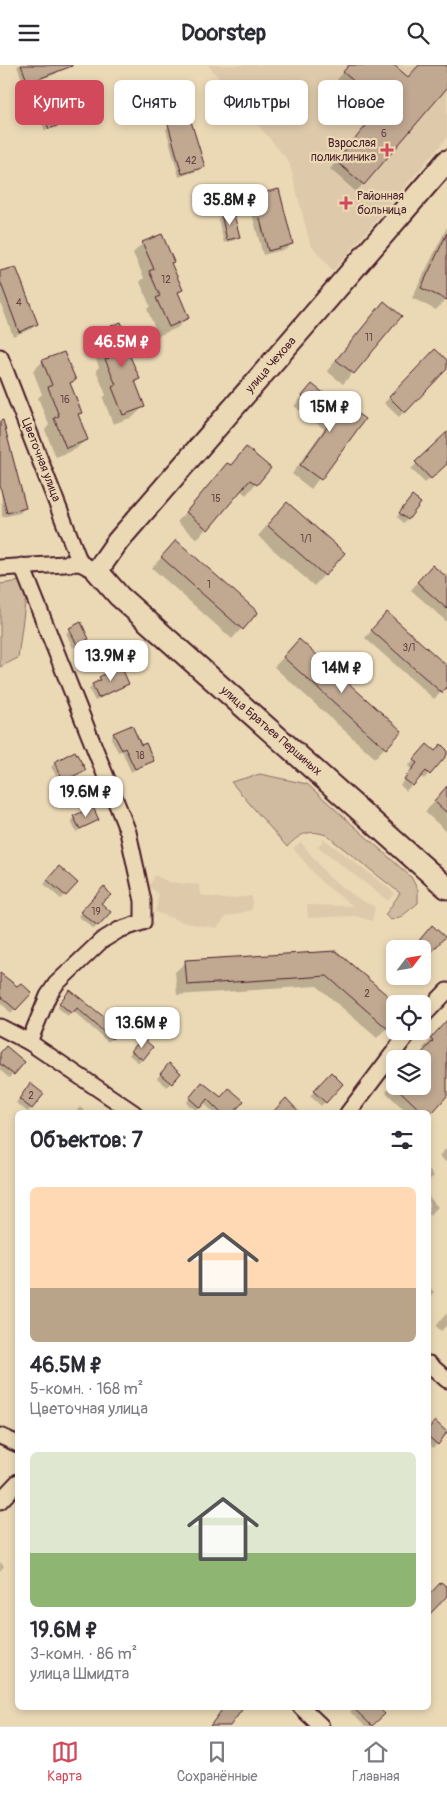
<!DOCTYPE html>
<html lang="ru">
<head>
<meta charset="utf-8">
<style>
  :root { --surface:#fff; --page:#f7f7f7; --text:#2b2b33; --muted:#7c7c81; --line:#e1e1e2; --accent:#d1495b }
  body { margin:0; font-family:Pangolin,sans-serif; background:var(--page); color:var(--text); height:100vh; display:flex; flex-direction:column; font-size:19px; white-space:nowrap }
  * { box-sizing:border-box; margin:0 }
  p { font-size:16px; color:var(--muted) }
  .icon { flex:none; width:28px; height:28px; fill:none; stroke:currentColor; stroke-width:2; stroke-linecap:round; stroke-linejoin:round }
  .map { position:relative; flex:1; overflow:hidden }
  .drawer { position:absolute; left:15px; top:1045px; width:416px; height:600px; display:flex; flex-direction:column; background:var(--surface); border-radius:8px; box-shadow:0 2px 8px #0003 }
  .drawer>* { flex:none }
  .hud { position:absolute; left:15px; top:15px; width:418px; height:45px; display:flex; gap:10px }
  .needle { width:32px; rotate:59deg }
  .controls { position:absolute; left:386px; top:875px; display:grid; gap:10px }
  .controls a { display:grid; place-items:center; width:45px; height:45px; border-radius:8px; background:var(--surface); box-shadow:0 2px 8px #0003; font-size:25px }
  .price { position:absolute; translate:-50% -42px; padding:0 11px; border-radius:10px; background:#fff; color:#222; font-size:16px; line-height:32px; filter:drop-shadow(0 1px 2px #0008) }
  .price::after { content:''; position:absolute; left:50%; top:30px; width:15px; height:11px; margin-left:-8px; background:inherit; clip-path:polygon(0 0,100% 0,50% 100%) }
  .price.on { background:var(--accent); color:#fff }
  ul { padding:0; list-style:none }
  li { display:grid; align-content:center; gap:10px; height:265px; padding:0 15px }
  li span { display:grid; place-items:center; height:155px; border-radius:8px; color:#555 }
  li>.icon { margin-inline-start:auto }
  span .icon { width:90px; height:90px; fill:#fffc; stroke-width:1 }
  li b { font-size:21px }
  h2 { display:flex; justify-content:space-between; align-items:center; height:60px; padding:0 15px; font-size:21px }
  .pill { padding:0 18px; border-radius:8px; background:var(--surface); box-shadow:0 2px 8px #0003; font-size:18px; line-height:45px }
  .pill.on { background:var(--accent); color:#fff }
  header { display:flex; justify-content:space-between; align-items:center; height:65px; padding:0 15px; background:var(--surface); font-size:22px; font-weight:700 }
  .dock { display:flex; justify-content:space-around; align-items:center; height:70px; border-top:1px solid var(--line); background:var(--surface); font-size:14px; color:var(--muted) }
  .dock a { display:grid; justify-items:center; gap:2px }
  .dock .on { color:var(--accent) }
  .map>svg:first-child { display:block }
  .built { fill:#decaab }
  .green { fill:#d0bba0; stroke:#8d6d66 }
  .shadow { fill:#0003 }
  .building { fill:#c0a891; stroke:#4a1f2b }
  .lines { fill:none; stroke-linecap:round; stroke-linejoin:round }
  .street-casing { stroke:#4a1f2b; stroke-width:19 }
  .secondary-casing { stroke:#4a1f2b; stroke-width:25 }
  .street { stroke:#ebd9b6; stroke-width:15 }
  .secondary { stroke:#ebd9b6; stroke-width:21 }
  .poi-dot { fill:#d1495b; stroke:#ebd9b6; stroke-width:2 }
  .labels { text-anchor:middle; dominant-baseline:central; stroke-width:4.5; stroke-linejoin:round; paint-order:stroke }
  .number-label { font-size:10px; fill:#684144 }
  .poi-label { font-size:12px; fill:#4a1f2b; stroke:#ebd9b6; text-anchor:end }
  .street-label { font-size:12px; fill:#4a1f2b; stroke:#ebd9b6 }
</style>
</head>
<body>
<header><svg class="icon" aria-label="menu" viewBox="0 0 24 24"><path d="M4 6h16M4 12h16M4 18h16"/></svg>Doorstep<svg class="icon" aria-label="search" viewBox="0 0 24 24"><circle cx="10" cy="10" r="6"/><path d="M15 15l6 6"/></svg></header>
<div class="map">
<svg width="447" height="1661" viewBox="0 0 447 1661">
  <rect width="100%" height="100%" fill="#ebd9b6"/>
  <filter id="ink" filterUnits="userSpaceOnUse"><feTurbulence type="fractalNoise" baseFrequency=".02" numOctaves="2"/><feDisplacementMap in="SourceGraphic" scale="10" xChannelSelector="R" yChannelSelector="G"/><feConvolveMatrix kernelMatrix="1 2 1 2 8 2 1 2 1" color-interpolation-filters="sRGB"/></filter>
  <g filter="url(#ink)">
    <g class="built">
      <polygon points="208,0 447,0 447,73 333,206 310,179 289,97"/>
      <polygon points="324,774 395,828 388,836 318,782"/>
      <polygon points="301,777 328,811 359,834 375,842 372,856 355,851 308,853 307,840 353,841 321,817 293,783"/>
      <polygon points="155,810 169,817 199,820 201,830 224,834 252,831 252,845 226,852 217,863 185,858 155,847 159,829 149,822"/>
    </g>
    <g class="green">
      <polygon points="28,515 18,593 0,602 0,519"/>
      <path d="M260,709L307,719L411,812L418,825V838L402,851L391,855L385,850L400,828L326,770C309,764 299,769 287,782L231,717Z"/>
    </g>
    <g class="shadow">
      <polygon points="19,0 58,0 59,5 56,9 24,20 17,1"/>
      <polygon points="349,0 392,0 408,13 419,0 447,0 447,21 356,127 330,104 377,49 337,15"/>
      <polygon points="166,25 188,32 184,36 165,41 162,28"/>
      <polygon points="45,52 73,54 69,58 45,66 41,56"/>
      <polygon points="169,61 203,102 200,105 179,112 166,64"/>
      <polygon points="255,131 292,179 286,184 263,190 249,137"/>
      <polygon points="232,147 238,171 235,175 224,178 218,154 221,150"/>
      <polygon points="447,162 447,233 436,245 412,233"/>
      <polygon points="143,178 173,197 170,199 181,225 177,229 187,253 177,263 158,271 147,244 150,241 140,217 144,213 133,188"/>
      <polygon points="0,207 37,258 31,264 13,271 0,236"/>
      <polygon points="375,248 400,251 343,319 327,306"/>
      <polygon points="99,267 132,287 129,290 138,314 134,318 143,342 133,352 113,359 103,333 106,330 96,305 99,302 89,277"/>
      <polygon points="435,286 447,297 447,303 399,352 384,338"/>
      <polygon points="43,296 74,315 69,320 80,347 77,351 86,374 76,384 56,392 45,365 49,360 38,333 42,329 33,306"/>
      <polygon points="312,321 341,344 363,355 311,424 292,409 324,364 294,341"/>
      <polygon points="0,363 25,442 20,448 2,452"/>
      <polygon points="447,369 447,397 425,418 411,404"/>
      <polygon points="227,399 230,401 269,403 246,430 240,425 197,474 177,457"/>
      <polygon points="409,436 407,454 404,458 397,452"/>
      <polygon points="277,449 343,489 314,521 258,471"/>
      <polygon points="166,487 256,547 232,574 152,503"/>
      <polygon points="425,509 447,514 447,557 411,525"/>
      <polygon points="380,556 447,602 447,621 434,634 365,573"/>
      <polygon points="80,559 88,574 73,583 66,568"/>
      <polygon points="289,586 400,666 375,693 274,602"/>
      <polygon points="100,613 128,619 95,636 89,624 97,618 96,616"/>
      <polygon points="114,669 141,682 152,695 131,707 122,686 118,687 111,673"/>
      <polygon points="422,686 447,688 424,714 420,711 406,726 400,720 412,705 408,701"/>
      <polygon points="55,698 84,704 61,719 51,702"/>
      <polygon points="447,722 447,767 425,747"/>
      <polygon points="74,752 97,755 76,767 71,756"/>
      <polygon points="59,803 76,818 61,834 44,819"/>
      <polygon points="104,823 100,839 109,847 94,864 78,851"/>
      <polygon points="336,887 395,939 395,955 377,973 317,921 177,930 175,907 186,897"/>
      <polygon points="0,910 17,923 30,928 11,948 0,937"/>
      <polygon points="67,930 109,958 120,963 108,977 73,946 68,951 57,942"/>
      <polygon points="447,959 447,1030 429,1049 407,1048 386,1027 395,1017 395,1021 422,1021 426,985 423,983"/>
      <polygon points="138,978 151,982 139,998 129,990"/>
      <polygon points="0,989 23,997 9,1013 0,1005"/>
      <polygon points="166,1003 179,1008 167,1022 157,1013"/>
      <polygon points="331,1009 342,1019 321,1041 310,1031"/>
      <polygon points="199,1022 232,1048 214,1048 203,1037 196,1045 186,1038"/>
      <polygon points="27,1023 31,1043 28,1047 16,1038"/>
      <polygon points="80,1042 87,1048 75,1048"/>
      <polygon points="447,1083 447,1098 439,1091"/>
      <polygon points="429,1105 434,1111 429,1115"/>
      <polygon points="429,1132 438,1142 429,1151"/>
      <polygon points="429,1222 434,1227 429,1232"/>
      <polygon points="447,1248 447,1260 441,1266 436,1261"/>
      <polygon points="435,1358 447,1369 433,1383 429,1378 429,1364"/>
      <polygon points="0,1497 4,1501 0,1506"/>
      <polygon points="354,1642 383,1649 372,1661 365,1661 350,1647"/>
    </g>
    <g class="building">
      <polygon points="21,0 72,0 72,1 28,18"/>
      <polygon points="349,0 394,0 408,12 419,0 447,0 447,23 364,120 336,96 383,41 343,7"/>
      <polygon points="186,18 189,33 169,38 165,24"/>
      <polygon points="69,42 74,54 49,64 44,51"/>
      <polygon points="190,53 205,102 182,109 168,59"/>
      <polygon points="279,124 293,179 268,186 254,130"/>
      <polygon points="233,146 240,172 227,175 221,149"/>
      <polygon points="447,168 447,235 421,223"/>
      <polygon points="162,169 174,197 171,198 183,225 178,227 189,253 169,262 156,233 160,231 149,206 154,204 142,177"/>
      <polygon points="16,202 38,259 19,267 0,216 0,206"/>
      <polygon points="384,236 402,251 354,309 336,295"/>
      <polygon points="121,257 133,287 129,289 140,314 135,316 145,342 123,350 112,322 116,320 105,294 109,293 99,266"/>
      <polygon points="435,284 447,295 447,304 405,348 389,332"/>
      <polygon points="64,287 76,315 70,318 82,348 78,349 88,375 66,383 54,353 59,351 48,322 52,320 42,295"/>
      <polygon points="312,319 341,342 344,339 365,354 321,415 300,400 333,354 302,331"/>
      <polygon points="3,355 26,443 7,448 0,421 0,356"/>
      <polygon points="447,367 447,399 431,414 415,397"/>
      <polygon points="246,382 271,403 257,420 250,415 208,465 186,447 227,398 231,400"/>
      <polygon points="412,431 421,438 408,455 399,448"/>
      <polygon points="287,437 345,488 325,511 267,460"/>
      <polygon points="176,475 258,547 243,565 161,492"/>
      <polygon points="432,500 447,512 447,544 417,517"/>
      <polygon points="387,547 447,601 447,622 442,628 371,565"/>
      <polygon points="81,557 89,574 77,580 69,563"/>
      <polygon points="299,574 402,666 386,684 283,592"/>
      <polygon points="121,601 129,619 98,633 92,619 101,615 99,612"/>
      <polygon points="132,660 141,680 146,678 154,696 135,704 125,683 122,685 113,668"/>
      <polygon points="427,679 435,686 441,679 447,685 447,690 430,710 426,706 413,721 404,714 417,698 413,695"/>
      <polygon points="75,686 86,705 64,716 54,697"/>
      <polygon points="447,721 447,748 434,736"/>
      <polygon points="93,742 99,755 80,764 73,751"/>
      <polygon points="59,801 78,818 66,831 47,815"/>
      <polygon points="104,821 111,830 101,838 111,847 98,861 80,847"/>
      <polygon points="432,860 445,872 422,898 422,884 412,884"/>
      <polygon points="336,886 395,937 395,957 388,964 327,911 187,920 185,895"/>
      <polygon points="0,908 17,921 21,918 32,928 16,945 0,931"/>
      <polygon points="70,925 109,956 111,954 122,963 112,974 77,943 72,949 59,938"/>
      <polygon points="447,955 447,1031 432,1048 423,1048 395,1021 422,1021 422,994 416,994 433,976 430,974"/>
      <polygon points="142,973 153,982 143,995 131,986"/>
      <polygon points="6,981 25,997 14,1010 0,999 0,988"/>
      <polygon points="169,998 181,1008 172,1019 160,1009"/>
      <polygon points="331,1007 343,1019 326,1038 313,1026"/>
      <polygon points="202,1017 221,1032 229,1023 244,1036 233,1048 221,1048 207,1034 200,1043 189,1033"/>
      <polygon points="30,1018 44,1029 32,1044 19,1034"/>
      <polygon points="286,1033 300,1048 272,1048"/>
      <polygon points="435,1356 447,1367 438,1380 429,1372 429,1363"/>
      <polygon points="441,1517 447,1522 447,1531 429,1550 429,1530"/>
      <polygon points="224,1642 244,1642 230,1661 210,1661"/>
      <polygon points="352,1642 378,1642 385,1649 372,1661"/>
    </g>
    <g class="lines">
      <g class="street-casing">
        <g id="street">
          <polyline points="0,292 80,498"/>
          <polyline points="22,501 128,767 143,836 143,857 119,865 101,876 56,919 48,931 29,977"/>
          <polyline points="0,503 80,498 88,502"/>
          <polyline points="422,952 447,926"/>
          <polyline points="0,962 29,977 134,1048"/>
          <polyline points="348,1048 410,966"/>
          <polyline points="429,1299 447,1315"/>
          <polyline points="0,1371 18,1379"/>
          <polyline points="0,1436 18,1417"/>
          <polyline points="301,1642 321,1661"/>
        </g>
      </g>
      <g class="secondary-casing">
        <polyline id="secondary" points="447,96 118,476 97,506 119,531 447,823"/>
      </g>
      <use href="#street" class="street"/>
      <use href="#secondary" class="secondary"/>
    </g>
  </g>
  <g class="poi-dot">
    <path d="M384.5 77.5h5v5h5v5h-5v5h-5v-5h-5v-5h5z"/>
    <path d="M343.5 130.5h5v5h5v5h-5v5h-5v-5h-5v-5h5z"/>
  </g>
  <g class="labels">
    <g class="number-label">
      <text x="384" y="69">6</text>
      <text x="191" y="96">42</text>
      <text x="166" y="215">12</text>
      <text x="19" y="238">4</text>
      <text x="369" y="273">11</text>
      <text x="65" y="335">16</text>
      <text x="216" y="434">15</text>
      <text x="306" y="474">1/1</text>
      <text x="209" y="520">1</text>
      <text x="409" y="583">3/1</text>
      <text x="140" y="691">18</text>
      <text x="96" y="847">19</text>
      <text x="367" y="929">2</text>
      <text x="31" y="1031">2</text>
    </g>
    <g class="poi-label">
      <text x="376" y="78">Взрослая<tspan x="376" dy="14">поликлиника</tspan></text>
      <text x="357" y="131" text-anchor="start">Районная<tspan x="357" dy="14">больница</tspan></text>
    </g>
    <g class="street-label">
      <text transform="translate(271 300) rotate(-49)">улица Чехова</text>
      <text transform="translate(41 395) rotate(69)">Цветочная улица</text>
      <text transform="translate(271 666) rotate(41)">улица Братьев Першиных</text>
    </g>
  </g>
</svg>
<div class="controls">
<a><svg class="needle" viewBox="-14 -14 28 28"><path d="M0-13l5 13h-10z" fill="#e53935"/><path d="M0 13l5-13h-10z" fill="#7c7c81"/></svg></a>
<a><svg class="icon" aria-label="locate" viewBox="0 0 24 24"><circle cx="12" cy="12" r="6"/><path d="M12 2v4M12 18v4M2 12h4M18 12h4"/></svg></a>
<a><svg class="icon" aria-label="layers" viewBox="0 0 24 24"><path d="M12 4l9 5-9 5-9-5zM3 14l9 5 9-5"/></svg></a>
</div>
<b class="price" style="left:230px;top:161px">35.8M ₽</b>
<b class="price on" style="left:122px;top:303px">46.5M ₽</b>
<b class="price" style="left:330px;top:368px">15M ₽</b>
<b class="price" style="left:111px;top:617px">13.9M ₽</b>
<b class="price" style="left:342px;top:629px">14M ₽</b>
<b class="price" style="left:86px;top:753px">19.6M ₽</b>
<b class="price" style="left:142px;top:984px">13.6M ₽</b>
<div class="hud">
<a class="pill on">Купить</a>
<a class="pill">Снять</a>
<a class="pill">Фильтры</a>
<a class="pill">Новое</a>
</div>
<section class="drawer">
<h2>Объектов: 7<svg class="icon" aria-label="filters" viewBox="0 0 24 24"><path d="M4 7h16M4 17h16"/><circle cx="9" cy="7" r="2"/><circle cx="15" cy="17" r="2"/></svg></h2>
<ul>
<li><span style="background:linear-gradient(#ffd9b3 65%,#b9a48a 0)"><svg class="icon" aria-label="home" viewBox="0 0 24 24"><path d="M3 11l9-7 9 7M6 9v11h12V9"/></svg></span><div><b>46.5M ₽</b><p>5-комн. · 168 m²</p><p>Цветочная улица</p></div></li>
<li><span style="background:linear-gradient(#dfe7d0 65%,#8fb573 0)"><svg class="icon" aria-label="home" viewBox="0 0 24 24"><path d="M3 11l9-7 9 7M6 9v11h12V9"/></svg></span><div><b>19.6M ₽</b><p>3-комн. · 86 m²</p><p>улица Шмидта</p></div></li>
</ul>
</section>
</div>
<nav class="dock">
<a class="on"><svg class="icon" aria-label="map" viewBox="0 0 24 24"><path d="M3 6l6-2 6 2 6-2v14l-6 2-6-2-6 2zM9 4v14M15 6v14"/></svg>Карта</a>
<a><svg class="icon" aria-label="saved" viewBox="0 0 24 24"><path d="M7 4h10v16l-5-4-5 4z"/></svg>Сохранённые</a>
<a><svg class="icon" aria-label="home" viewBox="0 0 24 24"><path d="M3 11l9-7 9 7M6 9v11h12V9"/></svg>Главная</a>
</nav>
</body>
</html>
